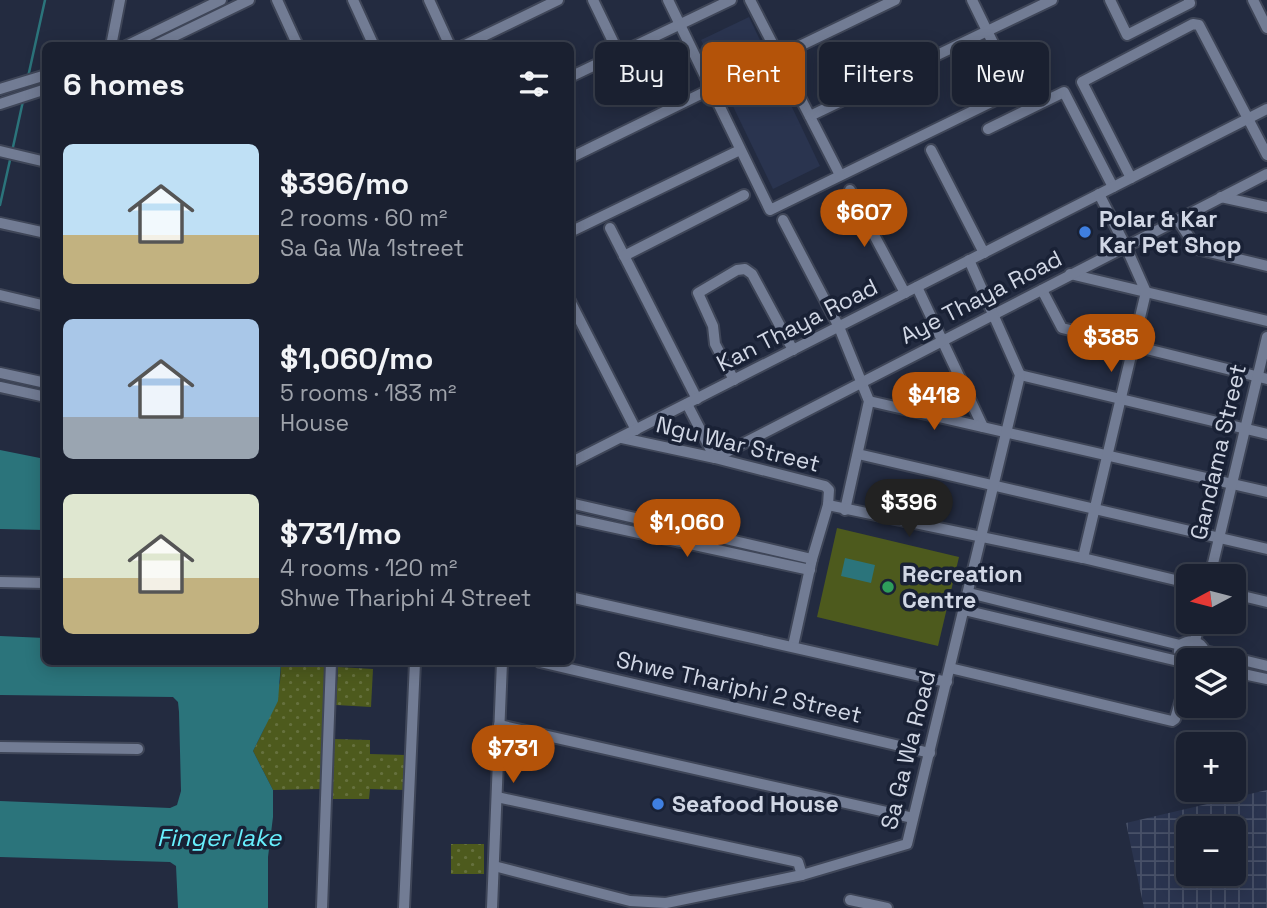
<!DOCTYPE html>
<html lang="en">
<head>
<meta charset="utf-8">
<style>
  :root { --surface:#1a2030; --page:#232838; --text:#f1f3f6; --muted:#9fa3ab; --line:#383e4c; --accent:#b45309 }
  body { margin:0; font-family:"Space Grotesk",sans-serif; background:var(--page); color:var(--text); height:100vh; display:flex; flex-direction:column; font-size:26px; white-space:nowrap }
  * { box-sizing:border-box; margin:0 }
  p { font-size:23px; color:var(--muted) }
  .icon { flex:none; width:38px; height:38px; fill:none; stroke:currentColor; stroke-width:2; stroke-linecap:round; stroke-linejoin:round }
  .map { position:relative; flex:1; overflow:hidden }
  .drawer { position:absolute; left:42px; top:42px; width:532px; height:623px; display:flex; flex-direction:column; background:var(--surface); border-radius:10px; box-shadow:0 4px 18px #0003,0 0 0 2px var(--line) }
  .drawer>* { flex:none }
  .banner { position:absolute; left:595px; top:42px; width:567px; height:63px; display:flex; gap:14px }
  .needle { width:46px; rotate:263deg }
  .tools { position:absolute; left:1176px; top:564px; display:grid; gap:14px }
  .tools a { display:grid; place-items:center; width:70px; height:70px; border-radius:10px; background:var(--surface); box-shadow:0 4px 18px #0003,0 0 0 2px var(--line); font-size:35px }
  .price { position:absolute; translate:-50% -60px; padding:0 16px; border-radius:24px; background:var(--accent); color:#fff; font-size:23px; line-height:46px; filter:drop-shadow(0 2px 4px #0008) }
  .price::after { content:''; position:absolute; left:50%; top:42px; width:21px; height:16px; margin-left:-10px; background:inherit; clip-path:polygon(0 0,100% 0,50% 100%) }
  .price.current { background:#222; color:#fff }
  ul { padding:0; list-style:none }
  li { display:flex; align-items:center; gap:21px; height:175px; padding:0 21px }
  li span { display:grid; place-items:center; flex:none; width:196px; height:140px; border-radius:10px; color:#555 }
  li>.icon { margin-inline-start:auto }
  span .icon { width:84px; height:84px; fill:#fffc; stroke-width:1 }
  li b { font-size:30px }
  h2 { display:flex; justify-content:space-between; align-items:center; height:84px; padding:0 21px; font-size:30px }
  .pill { padding:0 24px; border-radius:10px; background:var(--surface); box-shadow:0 4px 18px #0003,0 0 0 2px var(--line); font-size:24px; line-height:63px }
  .pill.current { background:var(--accent); color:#fff }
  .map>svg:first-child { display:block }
  .built { fill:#2a344f }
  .industrial { fill:url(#industrial-grid); fill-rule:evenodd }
  .grass { fill:url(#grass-dots) }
  .pitch { fill:#4d5a1d }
  .water { fill:#2b747b }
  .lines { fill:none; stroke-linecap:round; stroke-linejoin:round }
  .stream { stroke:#2b747b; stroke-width:2.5 }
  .minor-casing { stroke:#3f4658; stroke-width:14 }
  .minor { stroke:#727c94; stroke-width:10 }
  .shop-dot { fill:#3f7fe0; stroke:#192135; stroke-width:2.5 }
  .leisure-dot { fill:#2e9e5b; stroke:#192135; stroke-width:2.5 }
  .labels { text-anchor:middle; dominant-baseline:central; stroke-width:7; stroke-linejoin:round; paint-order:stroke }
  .poi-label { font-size:23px; font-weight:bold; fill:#d1d7e5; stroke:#192135; text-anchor:start }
  .street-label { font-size:23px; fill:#d1d7e5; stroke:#192135 }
  .water-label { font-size:24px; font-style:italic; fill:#67effd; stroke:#192135 }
</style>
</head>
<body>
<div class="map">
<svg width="1267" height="908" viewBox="0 0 1267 908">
  <defs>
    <pattern id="industrial-grid" width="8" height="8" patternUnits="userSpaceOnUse" patternTransform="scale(1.75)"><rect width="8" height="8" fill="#2a344f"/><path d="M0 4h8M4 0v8" fill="none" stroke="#485168"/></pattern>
    <pattern id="grass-dots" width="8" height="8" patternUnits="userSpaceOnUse" patternTransform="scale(1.75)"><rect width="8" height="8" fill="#4d5a1d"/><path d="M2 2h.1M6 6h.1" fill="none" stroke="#66713e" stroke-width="1.8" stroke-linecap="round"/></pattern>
  </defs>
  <rect width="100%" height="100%" fill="#232b40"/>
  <polygon class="built" points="749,17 820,166 773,189 701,40"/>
  <path class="industrial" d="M1267,790V908H1144L1126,823ZM1188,828H1234V873H1188Z"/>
  <g class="grass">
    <polygon points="327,662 322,789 273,790 253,751 264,729 280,682 281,665"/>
    <polygon points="338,667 373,669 371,707 336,705"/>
    <polygon points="333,739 370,740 370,754 406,755 405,790 370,789 369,799 332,799"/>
    <rect x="451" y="844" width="33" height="30"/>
  </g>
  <polygon class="pitch" points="837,528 959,557 938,646 817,617"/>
  <g class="water">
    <polygon points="0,450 45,459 45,530 0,529"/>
    <polygon points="845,558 875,565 871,583 841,576"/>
    <polygon points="0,636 45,638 46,662 281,662 278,701 253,751 273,790 273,817 268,857 268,908 178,908 176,866 170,862 0,857 0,801 170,808 177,805 181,791 179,712 178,702 173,697 0,695"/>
  </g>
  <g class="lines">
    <g class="stream">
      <polyline points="28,77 45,0"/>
      <polyline points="13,147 23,101"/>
      <polyline points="0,205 10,160"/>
    </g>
    <g class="minor-casing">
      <g id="minor">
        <polyline points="277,0 298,46"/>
        <polyline points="353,0 374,46"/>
        <polyline points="429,0 450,46"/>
        <polyline points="593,0 619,54"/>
        <polyline points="668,0 770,210 1016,90 972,0"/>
        <polyline points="750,0 840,175"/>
        <polyline points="1110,0 1127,35 1190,3 1189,0"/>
        <polyline points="1253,0 1267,28"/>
        <polyline points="111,46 120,0"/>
        <polyline points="126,46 221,0"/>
        <polyline points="154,46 249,0"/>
        <polyline points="463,46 558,0"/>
        <polyline points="779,56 895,0"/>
        <polyline points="570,77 731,0"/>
        <polyline points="0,89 46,75"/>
        <polyline points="0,104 46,89"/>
        <polyline points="810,116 1052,0"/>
        <polyline points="988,129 1064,92 1113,187"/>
        <polyline points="931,150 984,253"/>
        <polyline points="0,151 46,162"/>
        <polyline points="570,158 711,89"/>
        <polyline points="1131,178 1082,82 1193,24 1199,25 1267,155"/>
        <polyline points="850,190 905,293"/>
        <polyline points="1221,197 1267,207"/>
        <polyline points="783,220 839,327 869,401 845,510"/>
        <polyline points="1178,220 1197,249 1267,266"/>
        <polyline points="0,223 46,233"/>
        <polyline points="610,228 697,399"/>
        <polyline points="570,232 740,150"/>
        <polyline points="624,256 744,195"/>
        <polyline points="1070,274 1267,321"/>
        <polyline points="917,287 983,427"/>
        <polyline points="1042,290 1062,328 1267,379"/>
        <polyline points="0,295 46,306"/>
        <polyline points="570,301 636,430"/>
        <polyline points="0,373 46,383"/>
        <polyline points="1020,375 1267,434"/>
        <polyline points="734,380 715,344 713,326 698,293 737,270 745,269 752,274 793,350"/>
        <polyline points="0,387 46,397"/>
        <polyline points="869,401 1267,492"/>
        <polyline points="687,404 715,458 1267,174"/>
        <polyline points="622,438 715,458 825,486 829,490 828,505 812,559 793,646"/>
        <polyline points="858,454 1267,549"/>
        <polyline points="570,463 1267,109"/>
        <polyline points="570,503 812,559"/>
        <polyline points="828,505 1083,558 1188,583"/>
        <polyline points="570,518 810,570"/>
        <polyline points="1083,558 1146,292 1126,247 1099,194"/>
        <polyline points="1210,576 1267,337"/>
        <polyline points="0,582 46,583"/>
        <polyline points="969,593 1180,645"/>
        <polyline points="1234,594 1267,602"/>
        <polyline points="570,597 947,682"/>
        <polyline points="964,610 1178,661"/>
        <polyline points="1195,641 1200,621"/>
        <path d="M1179,651L1180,645C1191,639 1199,640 1205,651L1203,660"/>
        <polyline points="1205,651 1267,666"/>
        <polyline points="540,662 930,753"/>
        <polyline points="950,668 1172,721 1175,719 1188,676"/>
        <polyline points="1234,672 1267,679"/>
        <polyline points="499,725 913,818"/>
        <polyline points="0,747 138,749"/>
        <polyline points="497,797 798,862 802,875"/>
        <polyline points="494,866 630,901 666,903 802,875 907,844 1020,375 969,260"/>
        <polyline points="850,900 887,908"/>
        <polyline points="322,908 331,662"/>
        <polyline points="404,908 415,662"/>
        <polyline points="492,908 502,662"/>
      </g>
    </g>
    <use href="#minor" class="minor"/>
  </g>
  <g class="shop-dot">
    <circle cx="1085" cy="232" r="7"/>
    <circle cx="658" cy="804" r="7"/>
  </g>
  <circle class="leisure-dot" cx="888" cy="587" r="7"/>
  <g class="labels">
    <g class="poi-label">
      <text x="1099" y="219">Polar &amp; Kar<tspan x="1099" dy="26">Kar Pet Shop</tspan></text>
      <text x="902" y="574">Recreation<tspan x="902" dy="26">Centre</tspan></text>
      <text x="672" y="804">Seafood House</text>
    </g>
    <g class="street-label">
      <text transform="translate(981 297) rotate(-27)">Aye Thaya Road</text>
      <text transform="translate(797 325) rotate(-27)">Kan Thaya Road</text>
      <text transform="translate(738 444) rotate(14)">Ngu War Street</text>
      <text transform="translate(1218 452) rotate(-77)">Gandama Street</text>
      <text transform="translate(739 687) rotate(13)">Shwe Thariphi 2 Street</text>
      <text transform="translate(908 750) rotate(-76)">Sa Ga Wa Road</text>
    </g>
    <g class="water-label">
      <text x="219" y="837">Finger lake</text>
    </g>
  </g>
</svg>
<div class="tools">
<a><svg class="needle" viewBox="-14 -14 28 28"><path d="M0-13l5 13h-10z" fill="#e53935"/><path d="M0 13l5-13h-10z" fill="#9fa3ab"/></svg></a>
<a><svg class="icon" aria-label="layers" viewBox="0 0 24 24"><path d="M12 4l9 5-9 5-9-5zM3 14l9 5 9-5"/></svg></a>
<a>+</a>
<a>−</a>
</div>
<b class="price" style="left:864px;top:249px">$607</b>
<b class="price" style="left:1111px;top:374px">$385</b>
<b class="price" style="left:934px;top:432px">$418</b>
<b class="price current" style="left:909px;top:539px">$396</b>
<b class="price" style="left:687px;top:559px">$1,060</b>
<b class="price" style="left:513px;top:785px">$731</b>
<div class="banner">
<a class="pill">Buy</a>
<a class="pill current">Rent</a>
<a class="pill">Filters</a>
<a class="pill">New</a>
</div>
<section class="drawer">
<h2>6 homes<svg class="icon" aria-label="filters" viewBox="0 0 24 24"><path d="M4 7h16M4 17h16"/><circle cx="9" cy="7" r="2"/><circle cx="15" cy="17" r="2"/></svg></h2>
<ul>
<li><span style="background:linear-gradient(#bfe0f5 65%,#c2b280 0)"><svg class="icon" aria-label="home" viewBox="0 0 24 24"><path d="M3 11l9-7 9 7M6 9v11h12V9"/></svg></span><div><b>$396/mo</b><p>2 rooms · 60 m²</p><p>Sa Ga Wa 1street</p></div></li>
<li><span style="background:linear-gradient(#a9c7e8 70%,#9aa5b1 0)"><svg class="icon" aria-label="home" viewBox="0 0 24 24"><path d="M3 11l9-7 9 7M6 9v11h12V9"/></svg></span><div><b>$1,060/mo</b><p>5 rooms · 183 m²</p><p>House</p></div></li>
<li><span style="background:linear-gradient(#dfe7d0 60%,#c2b280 0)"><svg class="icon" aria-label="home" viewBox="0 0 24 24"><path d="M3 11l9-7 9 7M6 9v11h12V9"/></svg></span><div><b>$731/mo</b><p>4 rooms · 120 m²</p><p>Shwe Thariphi 4 Street</p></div></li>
</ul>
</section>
</div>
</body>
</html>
